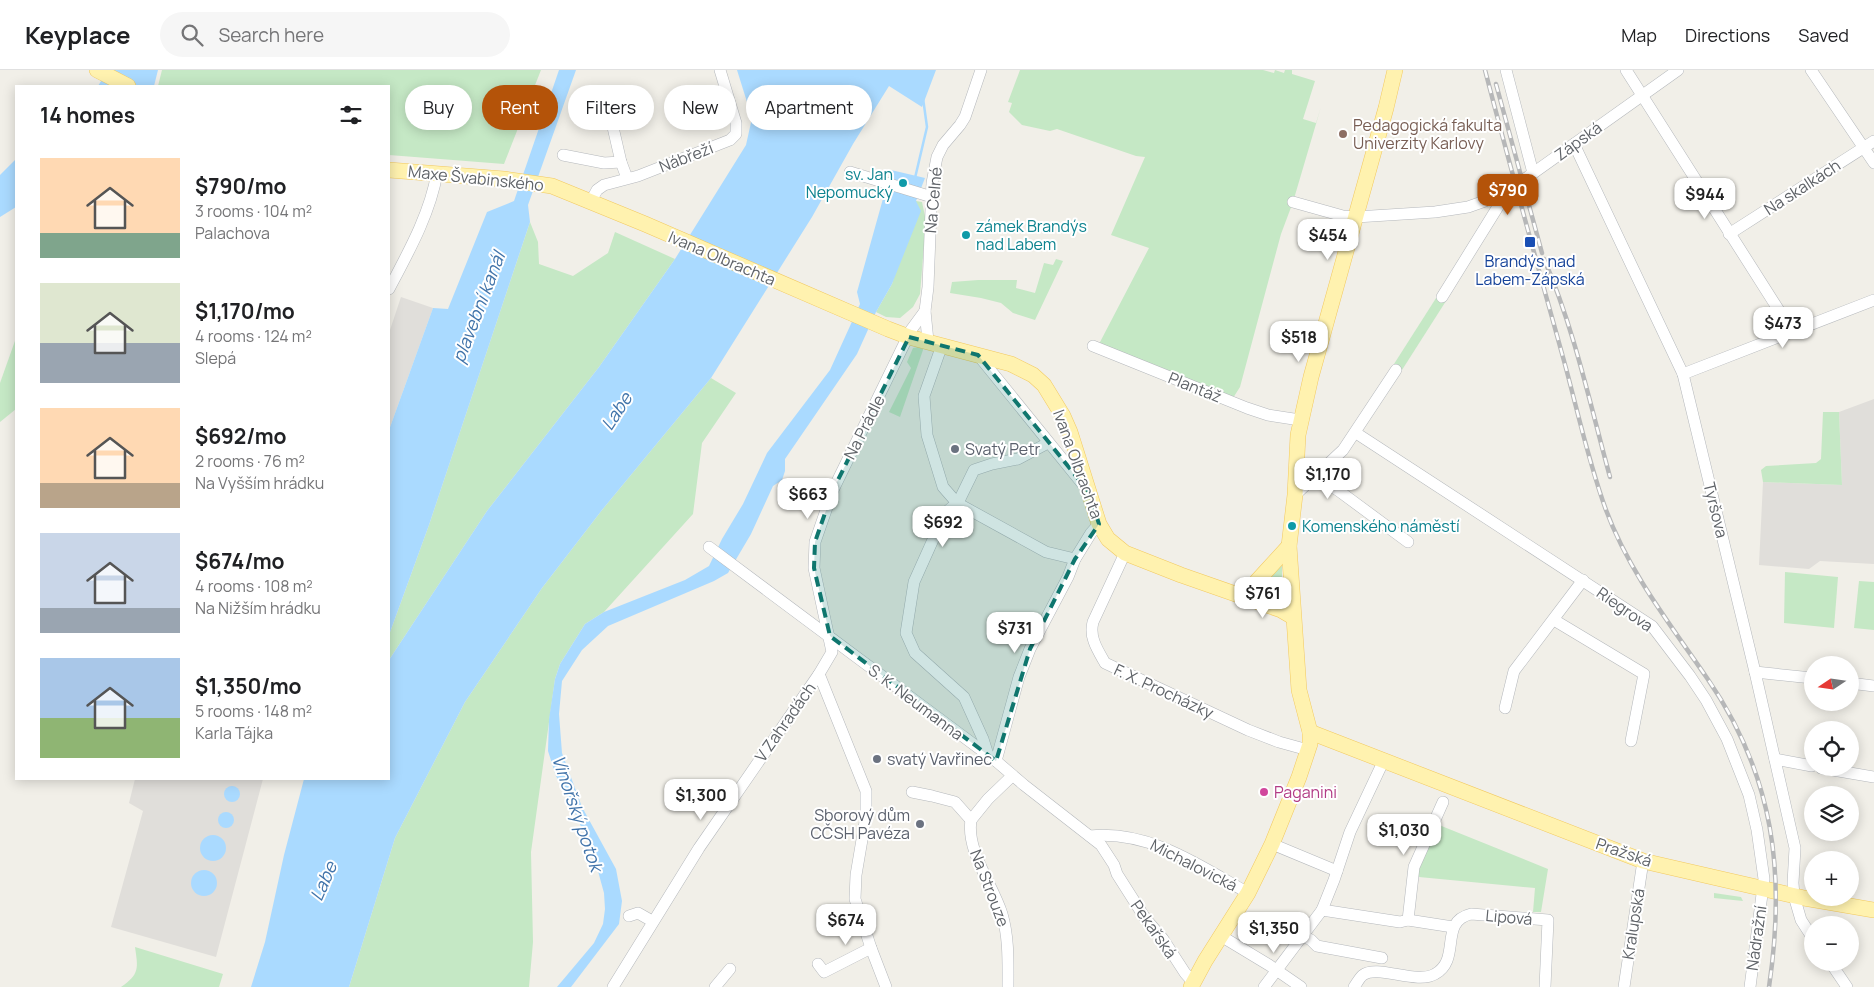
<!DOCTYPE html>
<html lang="en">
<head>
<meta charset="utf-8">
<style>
  :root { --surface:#fff; --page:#f6f6f6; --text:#202124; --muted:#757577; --line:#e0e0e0; --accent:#b45309 }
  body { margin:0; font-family:Manrope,sans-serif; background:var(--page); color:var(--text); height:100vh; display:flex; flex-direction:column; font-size:19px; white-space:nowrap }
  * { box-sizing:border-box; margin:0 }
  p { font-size:16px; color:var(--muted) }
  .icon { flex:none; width:28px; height:28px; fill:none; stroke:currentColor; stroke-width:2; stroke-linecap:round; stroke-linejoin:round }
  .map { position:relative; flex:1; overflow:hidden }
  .side { position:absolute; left:15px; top:15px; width:375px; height:695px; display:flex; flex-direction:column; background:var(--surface); border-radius:0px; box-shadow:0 2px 12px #0003 }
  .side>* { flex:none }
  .guide { position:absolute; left:405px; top:15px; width:475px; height:45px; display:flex; gap:10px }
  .needle { width:32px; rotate:257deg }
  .buttons { position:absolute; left:1804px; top:586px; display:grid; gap:10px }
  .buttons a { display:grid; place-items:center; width:55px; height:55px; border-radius:50%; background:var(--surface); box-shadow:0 2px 12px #0003; font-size:25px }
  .price { position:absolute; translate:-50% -42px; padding:0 11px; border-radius:10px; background:#fff; color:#222; font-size:16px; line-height:32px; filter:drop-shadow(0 1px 2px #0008) }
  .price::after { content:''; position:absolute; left:50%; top:30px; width:15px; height:11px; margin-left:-8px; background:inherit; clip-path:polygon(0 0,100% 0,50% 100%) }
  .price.on { background:var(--accent); color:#fff }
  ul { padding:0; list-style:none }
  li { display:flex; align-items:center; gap:15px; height:125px; padding:0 25px }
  li span { display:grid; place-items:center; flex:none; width:140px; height:100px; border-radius:0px; color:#555 }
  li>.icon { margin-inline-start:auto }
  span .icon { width:60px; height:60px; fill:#fffc; stroke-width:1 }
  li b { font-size:21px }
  h2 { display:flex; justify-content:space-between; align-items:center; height:60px; padding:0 25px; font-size:21px }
  .pill { padding:0 18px; border-radius:22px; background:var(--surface); box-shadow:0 2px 12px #0003; font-size:18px; line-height:45px }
  .pill.on { background:var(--accent); color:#fff }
  header { display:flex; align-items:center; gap:30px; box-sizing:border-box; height:70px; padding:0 25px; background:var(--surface); border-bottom:1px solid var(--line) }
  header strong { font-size:24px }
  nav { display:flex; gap:28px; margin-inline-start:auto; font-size:18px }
  .search { width:350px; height:45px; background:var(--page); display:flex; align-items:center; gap:12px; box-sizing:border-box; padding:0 18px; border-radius:28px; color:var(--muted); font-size:19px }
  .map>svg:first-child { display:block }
  .industrial { fill:#e0deda }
  .green { fill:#c5e8c5 }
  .water { fill:#aadaff }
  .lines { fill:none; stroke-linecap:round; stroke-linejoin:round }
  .stream { stroke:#aadaff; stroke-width:2.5 }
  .minor-casing { stroke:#b5b8bc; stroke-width:12 }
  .major-casing { stroke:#f2c960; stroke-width:16 }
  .minor { stroke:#fff; stroke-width:11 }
  .major { stroke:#fff2af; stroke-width:15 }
  .rail-casing { stroke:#b6b7b8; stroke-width:4.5 }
  .rail { stroke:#fff; stroke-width:2.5; stroke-dasharray:8; stroke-linecap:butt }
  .marked { fill:#0f766e; fill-opacity:0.2; stroke:#0f766e; stroke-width:4; stroke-dasharray:10 6; stroke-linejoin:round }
  .education-dot { fill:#8d6e63; stroke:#fff; stroke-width:2 }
  .culture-dot { fill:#0f9aa8; stroke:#fff; stroke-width:2 }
  .transit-dot { fill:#1a4fb4; stroke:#fff; stroke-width:2 }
  .worship-dot { fill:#6b7280; stroke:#fff; stroke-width:2 }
  .hotel-dot { fill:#d1479c; stroke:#fff; stroke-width:2 }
  .labels { text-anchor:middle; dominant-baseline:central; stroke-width:4; stroke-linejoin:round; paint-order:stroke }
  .education-label { font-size:16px; fill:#785e54; stroke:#fff; text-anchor:start }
  .street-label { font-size:16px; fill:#5f6368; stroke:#fff }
  .culture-label { font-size:16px; fill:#0d838f; stroke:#fff; text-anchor:start }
  .transit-label { font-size:16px; fill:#164399; stroke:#fff }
  .worship-label { font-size:16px; fill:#5b616d; stroke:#fff; text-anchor:start }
  .hotel-label { font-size:16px; fill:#b23c85; stroke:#fff; text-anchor:start }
  .water-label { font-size:18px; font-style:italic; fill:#4174aa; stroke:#fff }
</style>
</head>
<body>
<header>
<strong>Keyplace</strong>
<div class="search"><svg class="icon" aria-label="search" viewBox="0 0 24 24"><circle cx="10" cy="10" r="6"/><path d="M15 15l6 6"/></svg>Search here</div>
<nav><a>Map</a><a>Directions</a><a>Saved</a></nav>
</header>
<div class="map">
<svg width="1874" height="917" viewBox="0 0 1874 917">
  <rect width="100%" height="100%" fill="#f1efe8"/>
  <g class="industrial">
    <polygon points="401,227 433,238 389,360 389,263"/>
    <polygon points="1874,329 1874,494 1820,491 1809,499 1759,495 1763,412 1842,415 1839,342"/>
    <polygon points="135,709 263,709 216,887 111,857 143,741 129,733"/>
  </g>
  <g class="green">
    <polygon points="162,0 541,0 504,94 389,85 389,16 158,16"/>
    <polygon points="1020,0 1263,0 1274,3 1275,0 1284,3 1285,0 1292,0 1292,4 1315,11 1303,49 1316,53 1321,37 1293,132 1281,164 1240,317 1233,328 1099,274 1149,178 1111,165 1145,87 1136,86 1057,59 1050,61 1022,55 1009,42 1012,33 1008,32"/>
    <polygon points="916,131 922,132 926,151 920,224 913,237 900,248 886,247 876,242 892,214"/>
    <polygon points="530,152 538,172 539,194 573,206 608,183 615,162 675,189 599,297 487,441 389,590 389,565 429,455"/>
    <polygon points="1056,189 1063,191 1035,250 1013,243 1001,233 981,228 950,223 952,212 978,210 1017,210 1016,218 1035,223 1044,193 1053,195"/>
    <polygon points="1438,225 1446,231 1402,300 1394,294"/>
    <polygon points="16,268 16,339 0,352 0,313"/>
    <polygon points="918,277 923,279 923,280 900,347 889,342 911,298 907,292 913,278"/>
    <polygon points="711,308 736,323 702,373 693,444 604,542 585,554 560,594 555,609 531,782 533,872 529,917 349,917 395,768 465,632 542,518 602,440"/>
    <polygon points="1823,342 1839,342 1842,415 1763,412 1761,400 1766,396 1816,393 1821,389"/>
    <polygon points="1282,495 1282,519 1278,524 1269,524 1265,520 1265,513"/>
    <polygon points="1785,502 1838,507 1834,558 1784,553"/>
    <polygon points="1859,511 1874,512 1874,560 1854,558"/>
    <path d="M1439,755L1548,799L1541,842H1533L1535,818L1419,807C1417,789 1431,771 1439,755Z"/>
    <polygon points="1714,823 1741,827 1743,831 1714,828"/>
    <path d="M135,877L223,904L219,917H121C140,904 138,898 135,877Z"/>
  </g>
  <g class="water">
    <polygon points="108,0 158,0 154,16 98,16"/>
    <polygon points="559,0 576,0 528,135 530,152 429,455 389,565 389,360 433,238 448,239 487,142 514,131"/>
    <polygon points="737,0 936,0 922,37 889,16 853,74 812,147 711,308 602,440 542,518 465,632 395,768 349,917 251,917 265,872 284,785 304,709 389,709 389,590 487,441 599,297 675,189 746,75 752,48"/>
    <polygon points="16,89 16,137 0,147 0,105"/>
    <polygon points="891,100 925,108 916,131 921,141 892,214 876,242 857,284 785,389 785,401 782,410 773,416 751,464 728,503 714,511 608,556 582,580 562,611 559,644 562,683 582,737 616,799 622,831 619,854 571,917 557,917 594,873 603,854 605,839 604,823 593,783 570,732 556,706 548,681 549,649 555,609 560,594 585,554 604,542 685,510 709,496 722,469 743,434 767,383 830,300 860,234 857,222"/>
    <circle cx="232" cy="724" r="8"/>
    <circle cx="226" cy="750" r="8"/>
    <circle cx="213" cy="778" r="13"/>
    <circle cx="204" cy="813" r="13"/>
  </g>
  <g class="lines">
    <polyline class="stream" points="915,108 927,57 923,28"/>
    <g class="minor-casing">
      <g id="minor">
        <polyline points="1506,0 1533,103"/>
        <polyline points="1626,0 1792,261"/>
        <polyline points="1811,0 1874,93"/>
        <polyline points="581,42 612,53 621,92 627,108"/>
        <polyline points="1574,74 1683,304 1755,602 1795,778 1793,813 1794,826 1801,850 1812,867"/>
        <polyline points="563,85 604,93 621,92"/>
        <polyline points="850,102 932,127"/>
        <polyline points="591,131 597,120 604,115 638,106 730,70 736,64 736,53 720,0"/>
        <polyline points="1293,132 1343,146 1356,147 1435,142 1468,137 1485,131 1522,111 1678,0"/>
        <polyline points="1729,164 1874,71"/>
        <path d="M389,219C408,183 430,144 437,103"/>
        <polyline points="1442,227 1499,135 1501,124"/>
        <polyline points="928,271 925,241 928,217 932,113 937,87 943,75 960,55 965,47 981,0"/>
        <polyline points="942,275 924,326 927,365 943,417 957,433 1046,482 1075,489"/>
        <polyline points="1093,276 1247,338 1268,345 1300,350"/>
        <polyline points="978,285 1085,417"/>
        <polyline points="1683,304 1874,230"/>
        <polyline points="1356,363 1652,556 1690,606 1706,630 1727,669 1749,725 1757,760 1764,809 1750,917"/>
        <polyline points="1311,409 1321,410 1339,421 1408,472"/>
        <polyline points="1295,425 1343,380 1396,300"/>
        <polyline points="957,433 945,443 914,512 906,563 915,583 964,627 983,669 988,685"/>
        <polyline points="955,439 974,400 992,394 1018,389 1048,373"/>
        <polyline points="709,477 996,691 1024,715 1101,775 1114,795 1117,804 1145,848 1163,869 1185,903 1193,912"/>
        <path d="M1125,483L1093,552C1089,567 1097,579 1105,593L1248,660L1279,672L1308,680"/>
        <polyline points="1554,550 1644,604 1631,671"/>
        <polyline points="1755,602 1812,608"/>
        <polyline points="819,604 866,721 866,746 856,805 855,829 871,878 886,917"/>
        <polyline points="1850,613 1874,616"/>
        <polyline points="1505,638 1514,601 1583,510"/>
        <polyline points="1775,689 1812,696"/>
        <polyline points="996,691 1019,607 1030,579 1068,507 1075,489 1091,463 1099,454"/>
        <polyline points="1821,698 1874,707"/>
        <polyline points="912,722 932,726 955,732 971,750"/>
        <path d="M971,750C966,781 993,815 1002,844C1009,868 1008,892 1008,917"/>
        <polyline points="971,750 988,729 1012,706"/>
        <path d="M1090,766C1149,760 1199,795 1248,823"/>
        <polyline points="1272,774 1337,801"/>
        <polyline points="1322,840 1400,852 1408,850 1453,857"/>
        <polyline points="629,846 638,843 652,851"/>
        <polyline points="1408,850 1414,797 1443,732"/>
        <polyline points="1221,866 1269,895 1301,917"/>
        <polyline points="1303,866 1311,870 1317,876 1382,888"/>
        <polyline points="1830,892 1847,917"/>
        <polyline points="818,894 824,902 871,878"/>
        <polyline points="613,917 699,778 819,604 832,582 814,498 815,472 833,420 911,260 925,241"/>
        <polyline points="715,917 730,899"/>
        <polyline points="1264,917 1322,840 1334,810 1350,762 1384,690"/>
        <path d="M1354,917C1357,913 1360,907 1363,905C1377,894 1417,915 1435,904C1462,889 1438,852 1471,844L1548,850L1545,917"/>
        <polyline points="1624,917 1643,791"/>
      </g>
    </g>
    <g class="major-casing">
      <g id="major">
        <polyline points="97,0 128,16"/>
        <polyline points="389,100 504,109 552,116 645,154 888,259 909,267 1011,294 1033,305 1044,315 1063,346 1070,362 1099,454 1108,469 1125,483 1181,505 1281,540 1293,547"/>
        <polyline points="1246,527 1257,511 1289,476"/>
        <polyline points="1310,662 1643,791 1804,828 1874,840"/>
        <polyline points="1191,917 1205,891 1248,823 1272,774 1299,707 1310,674 1310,662 1299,620 1289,476 1295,425 1298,365 1311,307 1386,38 1395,0"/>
      </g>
    </g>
    <use href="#minor" class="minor"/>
    <use href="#major" class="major"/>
    <g class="rail-casing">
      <g id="rail">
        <path d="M1485,0C1509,93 1535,186 1561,280C1576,333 1587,388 1606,440C1629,502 1670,554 1707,608C1774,705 1786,803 1769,917"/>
        <polyline points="1496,14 1542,183"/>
        <path d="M1544,189C1574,258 1590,334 1610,407"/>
      </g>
    </g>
    <use href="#rail" class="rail"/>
  </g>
  <path class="marked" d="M909,267L978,285L1089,422L1099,454L1075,489L1030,579L996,691L830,566L814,498L815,472L833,420Z"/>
  <circle class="education-dot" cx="1343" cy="64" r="5"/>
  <g class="culture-dot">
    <circle cx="903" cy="113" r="5"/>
    <circle cx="966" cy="165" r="5"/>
    <circle cx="1292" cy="456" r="5"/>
  </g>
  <rect class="transit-dot" x="1524" y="166" width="12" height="12" rx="2.5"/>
  <g class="worship-dot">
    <circle cx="955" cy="379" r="5"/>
    <circle cx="877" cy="689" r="5"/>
    <circle cx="920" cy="754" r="5"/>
  </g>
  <circle class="hotel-dot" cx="1264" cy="722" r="5"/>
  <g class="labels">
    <g class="education-label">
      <text x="1353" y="55">Pedagogická fakulta<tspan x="1353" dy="18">Univerzity Karlovy</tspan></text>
    </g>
    <g class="street-label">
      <text transform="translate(1578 71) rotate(-36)">Zápská</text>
      <text transform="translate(686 87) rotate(-21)">Nábřeží</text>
      <text transform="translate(476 108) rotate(6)">Maxe Švabinského</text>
      <text transform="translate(1802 117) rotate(-33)">Na skalkách</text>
      <text transform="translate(933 130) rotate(-85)">Na Celné</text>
      <text transform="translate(722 188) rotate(23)">Ivana Olbrachta</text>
      <text transform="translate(1195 317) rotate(22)">Plantáž</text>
      <text transform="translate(864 357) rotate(-63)">Na Prádle</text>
      <text transform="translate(1078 394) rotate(70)">Ivana Olbrachta</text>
      <text transform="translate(1716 440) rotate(76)">Tyršova</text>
      <text transform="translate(1625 539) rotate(35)">Riegrova</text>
      <text transform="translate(1164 621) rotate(25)">F. X. Procházky</text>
      <text transform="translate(916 632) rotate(37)">S. K. Neumanna</text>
      <text transform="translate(785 652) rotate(-55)">V Zahradách</text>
      <text transform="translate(1624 782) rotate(19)">Pražská</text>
      <text transform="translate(1194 795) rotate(27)">Michalovická</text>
      <text transform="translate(990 818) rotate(69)">Na Strouze</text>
      <text transform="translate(1509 847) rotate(5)">Lipová</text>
      <text transform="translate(1633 854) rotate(-81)">Kralupská</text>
      <text transform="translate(1154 859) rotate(55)">Pekařská</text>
      <text transform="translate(1756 868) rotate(-82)">Nádražní</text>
    </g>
    <g class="culture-label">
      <text x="893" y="104" text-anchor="end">sv. Jan<tspan x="893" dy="18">Nepomucký</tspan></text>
      <text x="976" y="156">zámek Brandýs<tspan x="976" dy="18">nad Labem</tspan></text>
      <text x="1302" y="456">Komenského náměstí</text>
    </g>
    <g class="transit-label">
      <text x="1530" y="191">Brandýs nad<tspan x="1530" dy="18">Labem-Zápská</tspan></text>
    </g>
    <g class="worship-label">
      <text x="965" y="379">Svatý Petr</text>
      <text x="887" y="689">svatý Vavřinec</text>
      <text x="910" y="745" text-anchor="end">Sborový dům<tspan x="910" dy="18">CČSH Pavéza</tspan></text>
    </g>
    <g class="hotel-label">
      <text x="1274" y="722">Paganini</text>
    </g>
    <g class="water-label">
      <text transform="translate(478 237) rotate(-69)">plavební kanál</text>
      <text transform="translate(616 341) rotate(-57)">Labe</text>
      <text transform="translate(578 743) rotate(71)">Vinořský potok</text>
      <text transform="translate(323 811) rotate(-66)">Labe</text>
    </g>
  </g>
</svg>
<div class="buttons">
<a><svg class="needle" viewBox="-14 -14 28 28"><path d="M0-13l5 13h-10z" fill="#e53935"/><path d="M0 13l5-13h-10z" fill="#757577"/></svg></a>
<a><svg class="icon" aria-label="locate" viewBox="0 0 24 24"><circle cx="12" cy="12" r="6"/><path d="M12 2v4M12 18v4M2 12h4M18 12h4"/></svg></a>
<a><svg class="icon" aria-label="layers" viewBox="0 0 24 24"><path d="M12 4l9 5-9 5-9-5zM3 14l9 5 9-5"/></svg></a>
<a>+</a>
<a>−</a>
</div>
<b class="price on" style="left:1508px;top:146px">$790</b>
<b class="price" style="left:1705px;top:150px">$944</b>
<b class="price" style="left:1328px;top:191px">$454</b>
<b class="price" style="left:1783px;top:279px">$473</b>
<b class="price" style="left:1299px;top:293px">$518</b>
<b class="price" style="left:1328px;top:430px">$1,170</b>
<b class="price" style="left:808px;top:450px">$663</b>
<b class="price" style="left:943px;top:478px">$692</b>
<b class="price" style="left:1263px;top:549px">$761</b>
<b class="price" style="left:1015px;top:584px">$731</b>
<b class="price" style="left:701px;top:751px">$1,300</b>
<b class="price" style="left:1404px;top:786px">$1,030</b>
<b class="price" style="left:846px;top:876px">$674</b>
<b class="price" style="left:1274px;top:884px">$1,350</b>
<div class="guide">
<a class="pill">Buy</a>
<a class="pill on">Rent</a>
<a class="pill">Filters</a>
<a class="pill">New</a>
<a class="pill">Apartment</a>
</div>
<section class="side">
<h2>14 homes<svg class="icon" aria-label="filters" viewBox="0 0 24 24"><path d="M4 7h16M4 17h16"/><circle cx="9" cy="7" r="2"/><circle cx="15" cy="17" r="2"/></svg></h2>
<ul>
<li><span style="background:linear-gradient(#ffd9b3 75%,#7fa58c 0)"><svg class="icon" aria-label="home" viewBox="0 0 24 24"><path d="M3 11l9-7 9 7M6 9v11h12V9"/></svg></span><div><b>$790/mo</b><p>3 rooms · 104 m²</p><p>Palachova</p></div></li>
<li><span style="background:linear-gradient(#dfe7d0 60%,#9aa5b1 0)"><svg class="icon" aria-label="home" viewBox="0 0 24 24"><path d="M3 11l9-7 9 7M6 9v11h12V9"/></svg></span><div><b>$1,170/mo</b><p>4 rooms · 124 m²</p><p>Slepá</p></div></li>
<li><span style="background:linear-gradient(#ffd9b3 75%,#b9a48a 0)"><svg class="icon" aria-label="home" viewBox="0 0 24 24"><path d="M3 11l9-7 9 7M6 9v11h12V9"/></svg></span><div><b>$692/mo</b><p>2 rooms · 76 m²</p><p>Na Vyšším hrádku</p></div></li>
<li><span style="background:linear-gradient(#c9d6e8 75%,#9aa5b1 0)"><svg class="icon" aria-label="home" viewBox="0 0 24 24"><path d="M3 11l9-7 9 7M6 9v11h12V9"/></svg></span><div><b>$674/mo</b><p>4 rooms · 108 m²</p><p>Na Nižším hrádku</p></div></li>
<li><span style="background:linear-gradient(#a9c7e8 60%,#8fb573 0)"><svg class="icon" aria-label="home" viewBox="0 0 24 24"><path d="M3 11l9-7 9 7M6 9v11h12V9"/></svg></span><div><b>$1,350/mo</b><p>5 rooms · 148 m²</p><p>Karla Tájka</p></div></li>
</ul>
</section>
</div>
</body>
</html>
